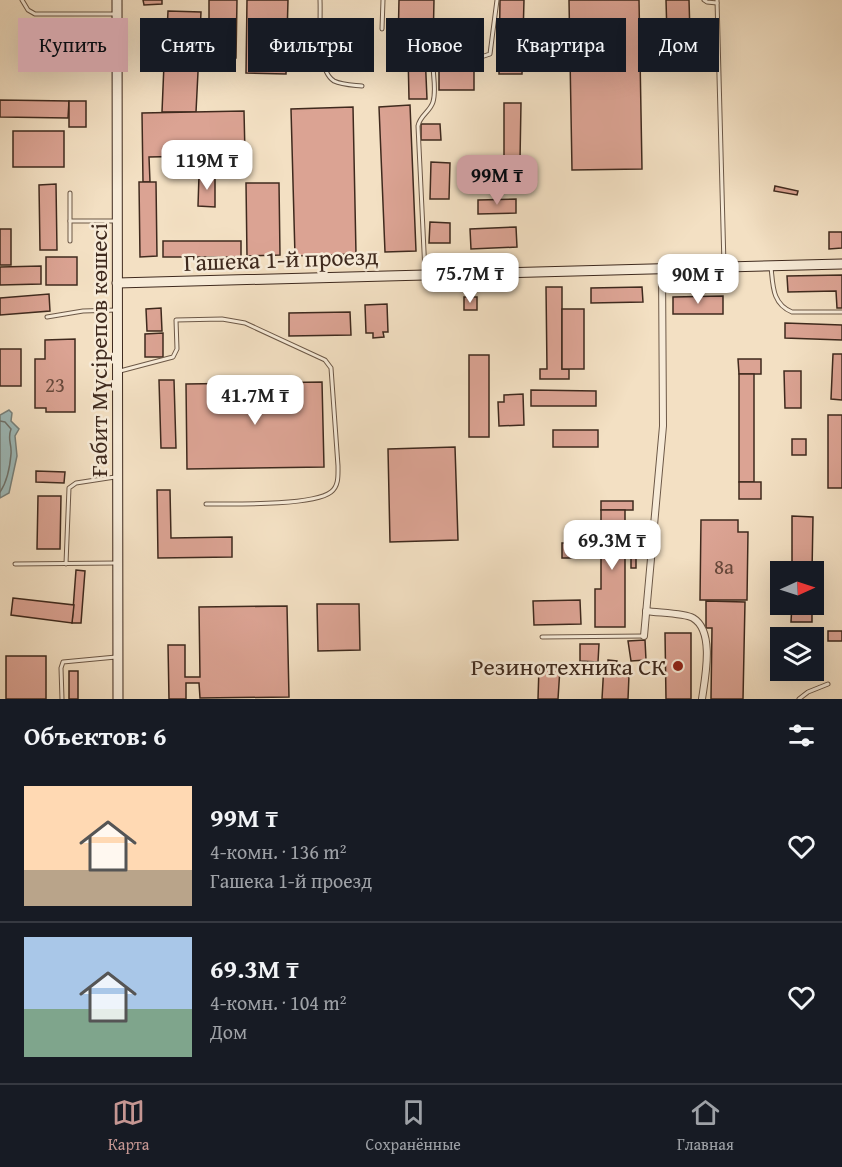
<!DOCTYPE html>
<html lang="ru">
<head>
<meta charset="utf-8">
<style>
  :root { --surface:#171b24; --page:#242831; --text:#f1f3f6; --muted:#9ea1a6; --line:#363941; --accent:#c59692 }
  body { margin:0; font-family:"Gentium Book Plus",serif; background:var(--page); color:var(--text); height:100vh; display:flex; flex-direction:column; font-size:22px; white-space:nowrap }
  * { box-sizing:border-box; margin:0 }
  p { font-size:20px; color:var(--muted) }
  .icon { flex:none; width:33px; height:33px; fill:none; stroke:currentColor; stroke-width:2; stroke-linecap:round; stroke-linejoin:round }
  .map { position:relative; height:699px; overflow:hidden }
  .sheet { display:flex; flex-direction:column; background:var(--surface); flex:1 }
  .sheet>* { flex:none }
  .hud { position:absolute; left:18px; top:18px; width:807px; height:54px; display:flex; gap:12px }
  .needle { width:39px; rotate:87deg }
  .buttons { position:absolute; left:770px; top:561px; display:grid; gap:12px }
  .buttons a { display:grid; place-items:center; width:54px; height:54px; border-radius:0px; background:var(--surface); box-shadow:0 6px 24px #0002; font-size:30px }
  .price { position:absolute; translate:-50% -51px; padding:0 14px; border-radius:12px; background:#fff; color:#222; font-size:20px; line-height:39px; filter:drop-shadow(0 2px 3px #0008) }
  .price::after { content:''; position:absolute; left:50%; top:36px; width:18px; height:14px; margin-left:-9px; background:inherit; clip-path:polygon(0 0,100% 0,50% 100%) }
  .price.active { background:var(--accent); color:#111 }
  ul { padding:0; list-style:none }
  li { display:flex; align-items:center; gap:18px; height:150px; padding:0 24px }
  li+li { border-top:2px solid var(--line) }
  li span { display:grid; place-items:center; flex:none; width:168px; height:120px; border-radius:0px; color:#555 }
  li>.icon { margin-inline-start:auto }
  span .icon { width:72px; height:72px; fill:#fffc; stroke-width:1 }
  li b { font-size:26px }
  h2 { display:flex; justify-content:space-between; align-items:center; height:72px; padding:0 24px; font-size:26px }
  .pill { padding:0 21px; border-radius:0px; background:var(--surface); box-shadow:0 6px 24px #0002; font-size:21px; line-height:54px }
  .pill.active { background:var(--accent); color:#111 }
  .tab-bar { display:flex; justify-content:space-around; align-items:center; height:84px; border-top:2px solid var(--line); background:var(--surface); font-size:16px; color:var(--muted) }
  .tab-bar a { display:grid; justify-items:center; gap:3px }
  .tab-bar .active { color:var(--accent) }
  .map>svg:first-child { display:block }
  .water { fill:#9dbbbb; stroke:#77817c; stroke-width:1.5 }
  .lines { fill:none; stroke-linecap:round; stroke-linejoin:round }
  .shore { stroke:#6e726c; stroke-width:1.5 }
  .building { fill:#dba393; stroke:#3f2a1e; stroke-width:1.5 }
  .service-casing { stroke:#6c5847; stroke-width:5 }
  .minor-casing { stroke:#6c5847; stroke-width:8 }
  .secondary-casing { stroke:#3f2a1e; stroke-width:11 }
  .service { stroke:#f7ebd8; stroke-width:3 }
  .minor { stroke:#f7ebd8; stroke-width:6 }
  .secondary { stroke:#f7ebd8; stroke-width:9 }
  .poi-dot { fill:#8f2418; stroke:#f7ebd8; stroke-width:2 }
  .labels { text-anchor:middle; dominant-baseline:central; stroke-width:5; stroke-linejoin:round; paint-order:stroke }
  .number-label { font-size:21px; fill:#66483b }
  .street-label { font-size:24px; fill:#3f2a1e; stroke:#f7ebd8 }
  .poi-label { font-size:24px; fill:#3f2a1e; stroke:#f7ebd8; text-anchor:end }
</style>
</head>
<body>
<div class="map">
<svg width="842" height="699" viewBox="0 0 842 699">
  <rect width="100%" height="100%" fill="#f3e0c3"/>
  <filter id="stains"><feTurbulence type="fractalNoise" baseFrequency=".00333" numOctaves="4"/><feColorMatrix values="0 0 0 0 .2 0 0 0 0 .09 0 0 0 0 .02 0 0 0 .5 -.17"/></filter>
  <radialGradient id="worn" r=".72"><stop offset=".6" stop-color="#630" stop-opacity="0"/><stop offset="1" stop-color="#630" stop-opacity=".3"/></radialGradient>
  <polygon class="water" points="9,410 12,413 11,421 19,429 15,436 17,456 9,493 0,498 0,415"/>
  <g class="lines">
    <path class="shore" d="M0,421L5,422L11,429C7,440 12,443 11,454C10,466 7,482 0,492"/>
  </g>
  <g class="building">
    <polygon points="143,0 162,0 162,4 144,5"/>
    <polygon points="209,0 237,0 236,58 209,58"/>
    <polygon points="247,0 288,0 286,74 246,73"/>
    <polygon points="399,0 434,0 433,47 398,47"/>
    <polygon points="500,0 524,0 522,74 499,74"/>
    <polygon points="569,0 639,0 642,169 572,170"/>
    <polygon points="666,0 689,0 690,34 667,35"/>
    <polygon points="168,11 201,12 196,112 162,112 164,64 181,65 182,53 166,52"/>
    <polygon points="408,53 425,53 427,99 409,99"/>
    <polygon points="474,67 474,90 439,90 439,68"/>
    <polygon points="0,100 69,101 68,118 0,117"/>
    <rect x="69" y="101" width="17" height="26"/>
    <polygon points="504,103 521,103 520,160 504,160"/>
    <polygon points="410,105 416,251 385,252 379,107"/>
    <polygon points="353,107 356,254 295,256 291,109"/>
    <polygon points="244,111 245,155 149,157 150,182 143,182 142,113"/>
    <polygon points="421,124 440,124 441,140 421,140"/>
    <rect x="13" y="131" width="51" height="36"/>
    <polygon points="431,162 450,163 449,199 430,199"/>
    <polygon points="199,175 215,176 215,207 198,206"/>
    <polygon points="139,182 156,182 157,256 140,257"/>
    <polygon points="246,183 279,183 280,255 247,256"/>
    <polygon points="56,184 57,250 40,250 39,185"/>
    <polygon points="775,186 798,191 797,195 774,191"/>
    <polygon points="516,199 516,213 478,214 478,200"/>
    <polygon points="430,222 450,223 450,243 429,243"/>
    <polygon points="516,227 517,247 471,249 470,229"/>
    <rect x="0" y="229" width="11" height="36"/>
    <polygon points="829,232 842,232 842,248 829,249"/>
    <rect x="163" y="241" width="78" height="16"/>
    <rect x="46" y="257" width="31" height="28"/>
    <polygon points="41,266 41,284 0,285 0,267"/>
    <polygon points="842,275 842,308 837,308 836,291 788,292 787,276"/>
    <polygon points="546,287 562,287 562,369 569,369 569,379 540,379 540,369 547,369"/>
    <polygon points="642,287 643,302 591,303 591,288"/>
    <polygon points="49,294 50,311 0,315 0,298"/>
    <polygon points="723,296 723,314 673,314 673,297"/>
    <rect x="464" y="297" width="13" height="13"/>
    <polygon points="387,304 388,332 383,332 384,337 373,338 373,333 366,333 365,305"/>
    <polygon points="161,308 162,331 147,331 146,309"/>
    <rect x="562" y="309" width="22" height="60"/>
    <polygon points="350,312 351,335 289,336 289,313"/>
    <polygon points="785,323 842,325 842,340 785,338"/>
    <polygon points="163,333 163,357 145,357 145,334"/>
    <polygon points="75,339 75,412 46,412 46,408 35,408 35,359 45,359 45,340"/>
    <rect x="0" y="349" width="21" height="37"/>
    <polygon points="833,354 842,354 842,400 831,399"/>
    <rect x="469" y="355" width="20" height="82"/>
    <polygon points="738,359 761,359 761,374 739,374"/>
    <polygon points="784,371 801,371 801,408 785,408"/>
    <rect x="739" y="374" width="15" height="108"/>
    <polygon points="159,380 174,380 176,448 161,448"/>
    <polygon points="322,382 324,467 187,469 186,384"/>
    <polygon points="531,390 596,391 596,406 531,406"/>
    <polygon points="523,394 524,425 499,426 498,402 504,402 504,395"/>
    <rect x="828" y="415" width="14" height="73"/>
    <rect x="553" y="430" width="45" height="17"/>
    <rect x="792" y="439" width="14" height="16"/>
    <polygon points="455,447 458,540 390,542 388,449"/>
    <polygon points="36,471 65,472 64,483 36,482"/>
    <rect x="739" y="482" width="22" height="17"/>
    <polygon points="157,490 170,490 171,538 232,537 232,557 158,558"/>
    <polygon points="38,496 61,496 60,549 37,549"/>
    <rect x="601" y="501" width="32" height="9"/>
    <polygon points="601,510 625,510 625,627 595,627 595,589 601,589"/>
    <polygon points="792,516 813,517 812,572 792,572"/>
    <polygon points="701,520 738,520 738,532 748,532 747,600 700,600"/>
    <rect x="562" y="543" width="23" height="15"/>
    <rect x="631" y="548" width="5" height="20"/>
    <polygon points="76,570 85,571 81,623 72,623"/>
    <polygon points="13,598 74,605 72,623 11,615"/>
    <polygon points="580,600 581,624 534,625 533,601"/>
    <polygon points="706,601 745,602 743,699 711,699 712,628 706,628"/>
    <polygon points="317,604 359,604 360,650 318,651"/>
    <polygon points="792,604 812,604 812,622 791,622"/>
    <polygon points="287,606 289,697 200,698 199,683 186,683 186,699 169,699 168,645 185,645 185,677 200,677 199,607"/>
    <rect x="828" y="631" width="14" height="10"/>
    <rect x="789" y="632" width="17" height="6"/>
    <polygon points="665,633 691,633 691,699 666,699"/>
    <polygon points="645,640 646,660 631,661 628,641"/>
    <polygon points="580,644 599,644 598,662 580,661"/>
    <rect x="6" y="656" width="40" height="43"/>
    <polygon points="608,660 617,661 617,674 629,675 628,699 602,699 604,664 608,664"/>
    <polygon points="539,667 560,668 558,699 538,699"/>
    <rect x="789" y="670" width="17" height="9"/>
    <rect x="69" y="671" width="9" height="28"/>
  </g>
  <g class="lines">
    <g class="service-casing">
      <g id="service">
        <polyline points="22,0 28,10 35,14 115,14"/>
        <path d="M320,0C321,20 316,70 334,81C342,85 353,85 362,86"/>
        <polyline points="704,0 707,2 717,3"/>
        <polyline points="717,0 724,265"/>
        <polyline points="382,29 383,0"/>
        <polyline points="70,193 70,221 115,221"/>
        <polyline points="70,221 70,241"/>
        <path d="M771,267C773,285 772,304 792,312H842"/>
        <path d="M425,272L418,126C420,115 430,112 433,102C437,88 432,73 433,59L444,47L481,57L490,54L497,0"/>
        <polyline points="47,317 83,311 117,310"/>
        <path d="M120,371L173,357L177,349L176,320L222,319L245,323L325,360L331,368L338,466C338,475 339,486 331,492C313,506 231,504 206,504"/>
        <polyline points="15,564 116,563"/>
        <polyline points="66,564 69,488 76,483 115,477"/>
        <polyline points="542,637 644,636"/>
        <polyline points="62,699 61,668 63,662 116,657"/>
        <polyline points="799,699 808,692 828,684"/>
      </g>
    </g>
    <g class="minor-casing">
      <g id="minor">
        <path d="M646,611C658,613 684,613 693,618C715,631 705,678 702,699"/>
        <polyline points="644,636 663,426 662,268"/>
      </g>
    </g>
    <g class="secondary-casing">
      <g id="secondary">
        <polyline points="117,0 118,699"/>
        <polyline points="117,283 842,264"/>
      </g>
    </g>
    <use href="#service" class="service"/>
    <use href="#minor" class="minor"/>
    <use href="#secondary" class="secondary"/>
  </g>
  <circle class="poi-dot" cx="678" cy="666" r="6"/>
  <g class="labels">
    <g class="number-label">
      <text x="55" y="384">23</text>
      <text x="724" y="566">8а</text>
    </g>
    <g class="street-label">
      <text transform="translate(281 259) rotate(-2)">Гашека 1-й проезд</text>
      <text transform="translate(98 350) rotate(-90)">Ғабит Мүсірепов көшесі</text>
    </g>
    <g class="poi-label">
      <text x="666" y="666">Резинотехника СК</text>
    </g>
  </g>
  <rect width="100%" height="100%" filter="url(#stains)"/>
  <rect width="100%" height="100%" fill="url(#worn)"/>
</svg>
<div class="buttons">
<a><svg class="needle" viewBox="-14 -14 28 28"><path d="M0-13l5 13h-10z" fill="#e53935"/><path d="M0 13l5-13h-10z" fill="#9ea1a6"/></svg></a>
<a><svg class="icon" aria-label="layers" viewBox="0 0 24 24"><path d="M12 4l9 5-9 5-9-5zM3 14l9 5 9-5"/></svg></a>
</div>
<b class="price" style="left:207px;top:191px">119M ₸</b>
<b class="price active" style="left:497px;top:206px">99M ₸</b>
<b class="price" style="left:470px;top:304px">75.7M ₸</b>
<b class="price" style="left:698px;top:305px">90M ₸</b>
<b class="price" style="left:255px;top:426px">41.7M ₸</b>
<b class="price" style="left:612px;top:571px">69.3M ₸</b>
<div class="hud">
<a class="pill active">Купить</a>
<a class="pill">Снять</a>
<a class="pill">Фильтры</a>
<a class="pill">Новое</a>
<a class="pill">Квартира</a>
<a class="pill">Дом</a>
</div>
</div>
<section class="sheet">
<h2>Объектов: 6<svg class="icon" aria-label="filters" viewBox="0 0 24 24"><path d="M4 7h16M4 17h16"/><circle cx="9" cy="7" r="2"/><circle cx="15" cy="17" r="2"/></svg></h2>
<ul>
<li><span style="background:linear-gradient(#ffd9b3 70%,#b9a48a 0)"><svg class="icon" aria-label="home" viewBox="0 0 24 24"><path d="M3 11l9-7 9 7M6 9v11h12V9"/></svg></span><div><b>99M ₸</b><p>4-комн. · 136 m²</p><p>Гашека 1-й проезд</p></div><svg class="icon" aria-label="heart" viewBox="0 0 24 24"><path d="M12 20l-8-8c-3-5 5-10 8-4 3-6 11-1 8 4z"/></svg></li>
<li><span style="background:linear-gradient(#a9c7e8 60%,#7fa58c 0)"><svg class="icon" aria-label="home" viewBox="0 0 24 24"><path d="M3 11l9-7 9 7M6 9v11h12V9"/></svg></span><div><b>69.3M ₸</b><p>4-комн. · 104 m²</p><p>Дом</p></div><svg class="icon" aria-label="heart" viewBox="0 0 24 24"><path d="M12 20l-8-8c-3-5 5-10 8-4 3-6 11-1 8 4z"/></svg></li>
</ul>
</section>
<nav class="tab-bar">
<a class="active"><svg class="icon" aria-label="map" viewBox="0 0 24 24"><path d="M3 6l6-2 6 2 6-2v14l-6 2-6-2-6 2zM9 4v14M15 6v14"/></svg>Карта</a>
<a><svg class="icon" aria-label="saved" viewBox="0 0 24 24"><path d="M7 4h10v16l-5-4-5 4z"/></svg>Сохранённые</a>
<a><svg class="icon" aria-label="home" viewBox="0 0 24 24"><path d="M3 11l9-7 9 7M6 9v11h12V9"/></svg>Главная</a>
</nav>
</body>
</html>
